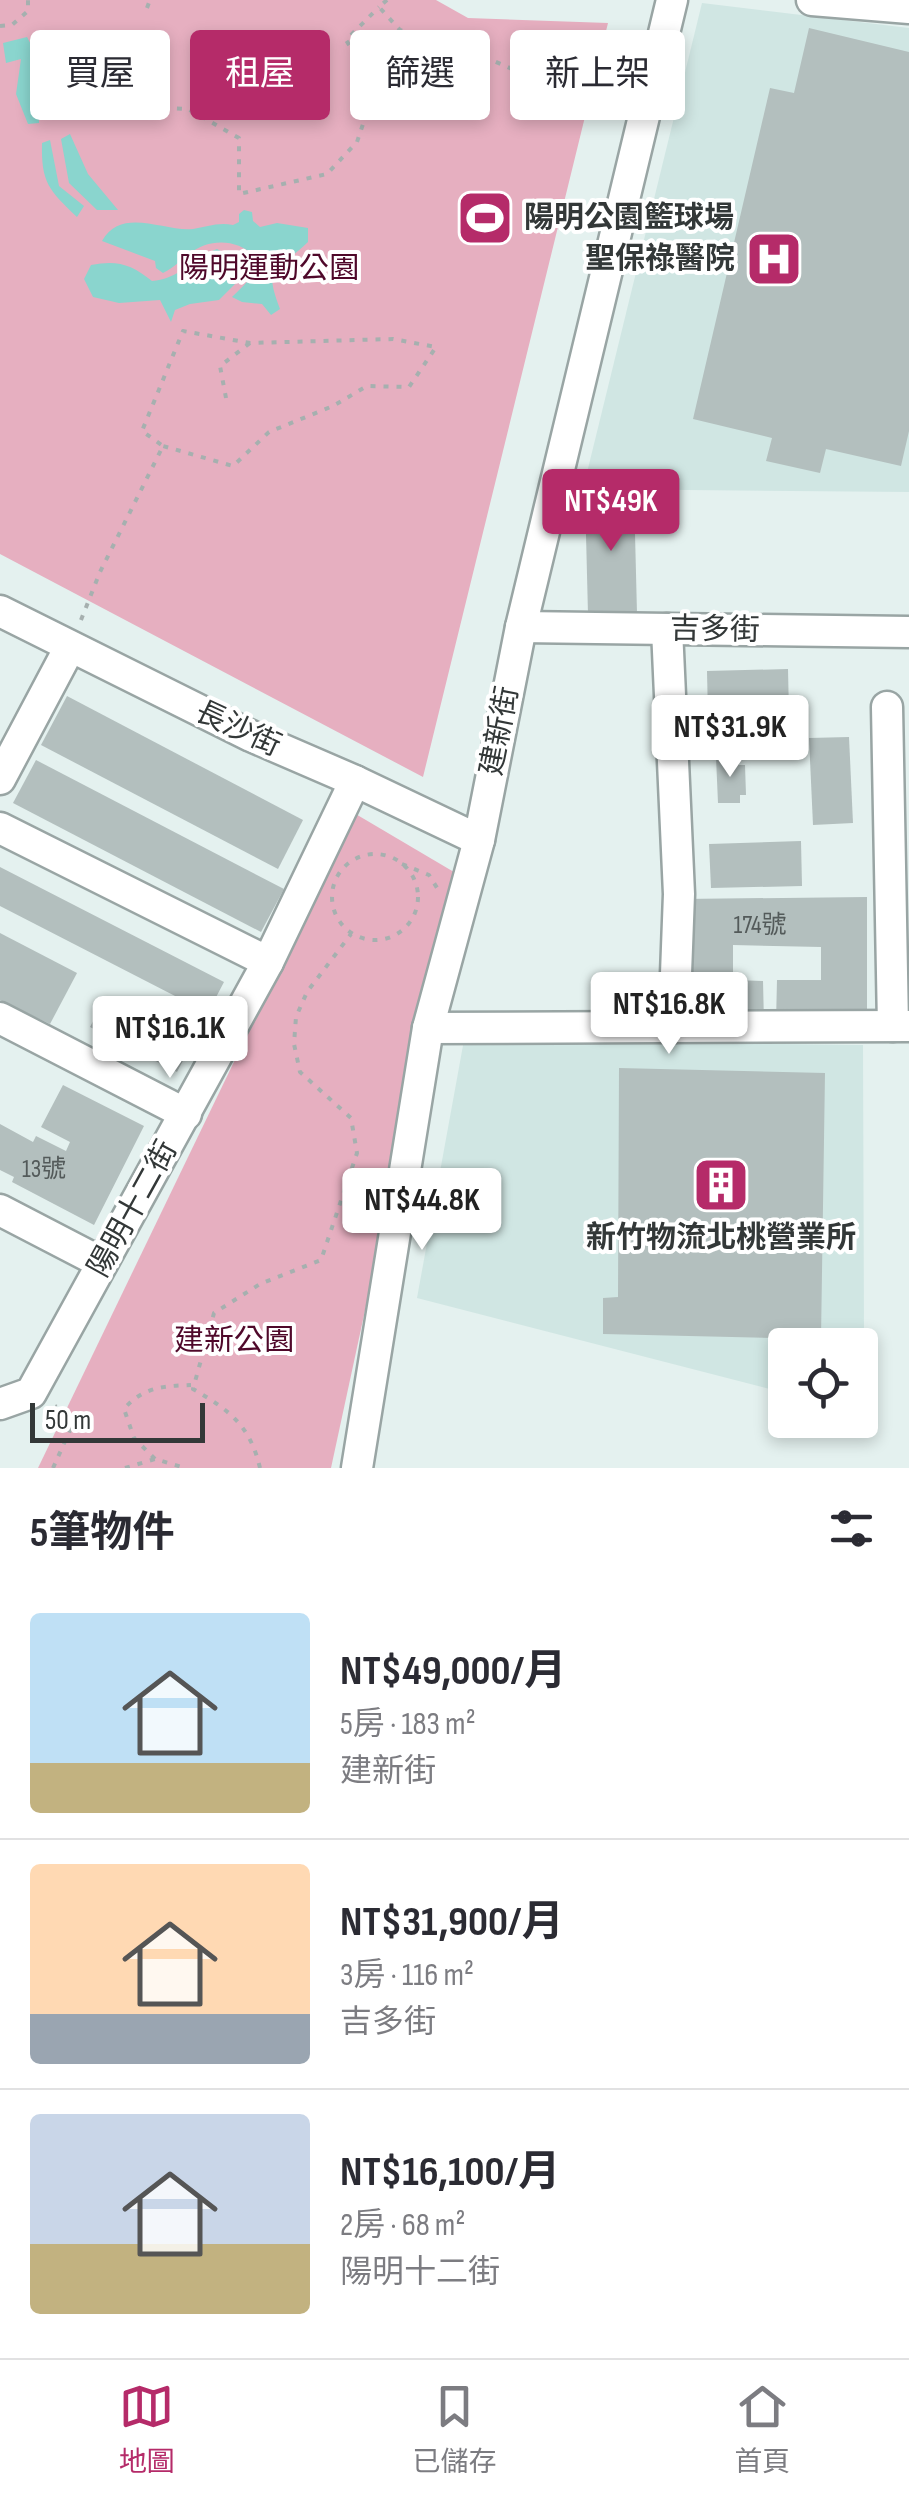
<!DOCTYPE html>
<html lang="zh-TW">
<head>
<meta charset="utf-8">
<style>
  :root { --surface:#fff; --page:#f2f2f3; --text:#2b2b33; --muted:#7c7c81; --line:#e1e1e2; --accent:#b52b69 }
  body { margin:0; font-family:"Sofia Sans Condensed","Noto Sans TC",sans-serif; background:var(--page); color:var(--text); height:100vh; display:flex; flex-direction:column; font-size:38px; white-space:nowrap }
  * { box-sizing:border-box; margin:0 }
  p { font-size:32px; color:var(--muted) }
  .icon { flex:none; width:55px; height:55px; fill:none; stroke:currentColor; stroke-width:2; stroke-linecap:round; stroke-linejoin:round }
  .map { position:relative; height:1468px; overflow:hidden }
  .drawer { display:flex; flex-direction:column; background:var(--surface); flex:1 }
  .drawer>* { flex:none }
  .hud { position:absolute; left:30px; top:30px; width:850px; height:90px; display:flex; gap:20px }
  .tools { position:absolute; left:768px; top:1328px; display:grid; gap:20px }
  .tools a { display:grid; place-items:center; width:110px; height:110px; border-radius:10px; background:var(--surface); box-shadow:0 5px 15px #0003; font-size:50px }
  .scale { position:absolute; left:30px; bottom:25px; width:175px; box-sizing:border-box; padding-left:10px; border:5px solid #333838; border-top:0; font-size:28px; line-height:35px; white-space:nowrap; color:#333838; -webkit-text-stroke:8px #fff; paint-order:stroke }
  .price { position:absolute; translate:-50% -85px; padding:0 22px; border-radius:10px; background:#fff; color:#222; font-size:32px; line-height:65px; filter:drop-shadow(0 2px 5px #0008) }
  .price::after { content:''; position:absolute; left:50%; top:60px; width:30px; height:22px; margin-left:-15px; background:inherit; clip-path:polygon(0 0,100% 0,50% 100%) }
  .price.on { background:var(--accent); color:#fff }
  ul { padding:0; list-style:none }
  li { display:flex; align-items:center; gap:30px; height:250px; padding:0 30px }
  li+li { border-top:2px solid var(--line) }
  li span { display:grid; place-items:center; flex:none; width:280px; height:200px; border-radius:10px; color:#555 }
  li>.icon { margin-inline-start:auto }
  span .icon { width:120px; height:120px; fill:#fffc; stroke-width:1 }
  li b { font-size:42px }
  h2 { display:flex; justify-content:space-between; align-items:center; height:120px; padding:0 30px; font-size:42px }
  .pill { padding:0 35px; border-radius:10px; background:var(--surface); box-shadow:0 5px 15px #0003; font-size:35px; line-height:90px }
  .pill.on { background:var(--accent); color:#fff }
  .dock { display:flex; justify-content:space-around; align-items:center; height:140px; border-top:2px solid var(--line); background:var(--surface); font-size:28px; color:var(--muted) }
  .dock a { display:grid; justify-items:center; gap:5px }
  .dock .on { color:var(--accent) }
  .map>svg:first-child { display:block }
  .built { fill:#d0e6e3 }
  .green { fill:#e6afc0 }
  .water { fill:#8ad5ce }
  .building { fill:#b3bfbe }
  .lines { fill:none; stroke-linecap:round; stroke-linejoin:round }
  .minor-casing { stroke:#99a5a4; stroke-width:35 }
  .path { stroke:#a6b0af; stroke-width:4; stroke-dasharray:5 8; stroke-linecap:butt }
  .minor { stroke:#fff; stroke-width:30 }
  .labels { text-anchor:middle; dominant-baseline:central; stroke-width:8; stroke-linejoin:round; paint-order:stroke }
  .number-label { font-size:25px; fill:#535a5a }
  .poi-label { font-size:30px; font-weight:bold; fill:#333838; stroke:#fff; text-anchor:start }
  .park-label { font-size:30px; fill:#4f082a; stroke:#fff }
  .street-label { font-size:30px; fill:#333838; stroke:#fff }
</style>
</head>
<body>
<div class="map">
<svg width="909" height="1468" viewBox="0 0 909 1468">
  <rect width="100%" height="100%" fill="#e4f1ef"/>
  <g class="built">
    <polygon points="702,3 909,28 909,492 583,489"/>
    <polygon points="464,1040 863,1045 864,1333 855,1345 785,1345 785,1393 417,1298"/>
  </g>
  <g class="green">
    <polygon points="0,0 436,0 468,18 608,23 423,777 0,554"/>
    <polygon points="354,813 459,875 331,1468 38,1468"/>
  </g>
  <g class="water">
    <polygon points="27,37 37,56 39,123 28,124 16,94 21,59 6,63 3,43"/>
    <polygon points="60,41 62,106 49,111 50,53"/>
    <polygon points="70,134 88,174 118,210 97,210 69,183 61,139"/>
    <path d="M50,140L59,186L84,206L77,217C49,190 41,183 42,143Z"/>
    <path d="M244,210L252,212L253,221L260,227L277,223L308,228V242C277,272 262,262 280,309L271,315L262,304L242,302L232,297C246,283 255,278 254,256C237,239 209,238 189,254C179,261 175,267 163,273L156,268L155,261L102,241C122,206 164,232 193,229C206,227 218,222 233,225L239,222V214Z"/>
    <path d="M217,249L238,260L248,271L219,300L190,304L175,310L171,322L160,300L119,303L93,297L84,279L91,265C117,260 131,264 152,281C180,279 191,259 217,249Z"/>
  </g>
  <g class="building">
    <polygon points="809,28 909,52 909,431 901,466 826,449 820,473 766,461 772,438 693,419 770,88 794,93"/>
    <polygon points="634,494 637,613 588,614 585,495"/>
    <polygon points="788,669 789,714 708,717 707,671"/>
    <polygon points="67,696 303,820 278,869 41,745"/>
    <polygon points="849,737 853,823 813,825 809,738"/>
    <polygon points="716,757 739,758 739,765 745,765 746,795 740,795 740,803 718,803"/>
    <polygon points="36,760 284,889 261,932 13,803"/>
    <polygon points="801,841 802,886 711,888 709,844"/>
    <polygon points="0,867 224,982 177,1072 90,1027 106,997 162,1026 177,997 0,906"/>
    <polygon points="867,897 867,1015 776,1022 777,980 821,980 821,947 733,945 733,980 763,981 764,1023 689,1020 682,899"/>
    <polygon points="0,933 77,973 50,1024 0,1000"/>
    <polygon points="619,1068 825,1073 821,1339 603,1334 603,1298 618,1297"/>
    <polygon points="63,1085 144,1126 94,1225 12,1182 14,1177 0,1170 0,1124 33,1142 36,1136 66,1151 70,1142 41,1127"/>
  </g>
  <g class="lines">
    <g class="minor-casing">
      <g id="minor">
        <polyline points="812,0 909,8"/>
        <polyline points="0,611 251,736 355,781 479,840"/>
        <polyline points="521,627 909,632"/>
        <polyline points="667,629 679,894 674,1027"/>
        <polyline points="887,707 893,1026"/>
        <polyline points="0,779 70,647"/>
        <polyline points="0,828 268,962"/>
        <polyline points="0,1018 186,1114"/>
        <polyline points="428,1028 909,1026"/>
        <polyline points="0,1210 102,1263"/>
        <polyline points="0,1404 31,1393 268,962 355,781"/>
        <polyline points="357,1468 428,1028 479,840 521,627 672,0"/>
      </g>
    </g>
    <g class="path">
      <polyline points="387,0 379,7 400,30 466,49 519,72"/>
      <polyline points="147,8 150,0"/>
      <polyline points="0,26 12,25 28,11 28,0"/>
      <polyline points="99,105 188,109 239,138 239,194 327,174 357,142 369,106 367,73 346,40 379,7"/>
      <polyline points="226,398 220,366 250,343"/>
      <polyline points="81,620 100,572 163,446 142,431 183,331 250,343 393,339 436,347 409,387 367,386 333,406 269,432 233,466 163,446"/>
      <circle cx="375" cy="897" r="43"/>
      <polyline points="402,864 429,875 439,891"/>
      <path d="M155,1459L134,1438L124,1409C143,1387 163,1386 191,1385"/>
      <polyline points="53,1468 76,1417 55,1406"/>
      <polyline points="125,1468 155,1459 185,1468"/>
      <path d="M260,1468C250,1425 229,1410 193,1389L214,1313L260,1284L321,1260L357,1153L351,1118L300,1072L294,1044L296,1017L307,992L351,934"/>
    </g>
    <use href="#minor" class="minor"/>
  </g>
  <defs>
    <g id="stadium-square" transform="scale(2.875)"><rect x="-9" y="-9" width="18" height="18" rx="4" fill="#b52b69" stroke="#fff"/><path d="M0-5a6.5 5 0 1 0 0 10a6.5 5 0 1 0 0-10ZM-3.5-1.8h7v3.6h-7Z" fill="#fff"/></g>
    <g id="hospital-square" transform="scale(2.875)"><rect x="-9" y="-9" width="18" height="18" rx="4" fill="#b52b69" stroke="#fff"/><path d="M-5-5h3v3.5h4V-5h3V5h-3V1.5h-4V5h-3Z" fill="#fff"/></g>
    <g id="building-square" transform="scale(2.875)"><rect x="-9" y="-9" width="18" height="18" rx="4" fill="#b52b69" stroke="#fff"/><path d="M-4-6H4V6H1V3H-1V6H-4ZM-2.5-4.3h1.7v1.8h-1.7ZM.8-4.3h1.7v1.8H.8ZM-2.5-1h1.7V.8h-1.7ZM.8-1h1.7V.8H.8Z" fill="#fff"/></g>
  </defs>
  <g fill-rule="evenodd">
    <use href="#stadium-square" x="485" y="218"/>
    <use href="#hospital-square" x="774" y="259"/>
    <use href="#building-square" x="721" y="1185"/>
  </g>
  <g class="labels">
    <g class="number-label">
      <text x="760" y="925">174號</text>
      <text x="44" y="1169">13號</text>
    </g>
    <g class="poi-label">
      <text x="524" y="218">陽明公園籃球場</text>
      <text x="735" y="259" text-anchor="end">聖保祿醫院</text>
      <text x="721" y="1238" text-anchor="middle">新竹物流北桃營業所</text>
    </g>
    <g class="park-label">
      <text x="269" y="269">陽明運動公園</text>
      <text x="234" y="1341">建新公園</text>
    </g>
    <g class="street-label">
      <text transform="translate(715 630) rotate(1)">吉多街</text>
      <text transform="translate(238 729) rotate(25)">長沙街</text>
      <text transform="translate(500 731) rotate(-79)">建新街</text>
      <text transform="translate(133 1209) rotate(-61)">陽明十二街</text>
    </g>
  </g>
</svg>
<div class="tools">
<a><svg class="icon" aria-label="locate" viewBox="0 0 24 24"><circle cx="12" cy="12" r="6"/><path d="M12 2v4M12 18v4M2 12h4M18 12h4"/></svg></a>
</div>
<div class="scale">50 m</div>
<b class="price on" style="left:611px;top:554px">NT$49K</b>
<b class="price" style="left:730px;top:780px">NT$31.9K</b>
<b class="price" style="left:669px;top:1057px">NT$16.8K</b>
<b class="price" style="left:170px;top:1081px">NT$16.1K</b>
<b class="price" style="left:422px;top:1253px">NT$44.8K</b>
<div class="hud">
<a class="pill">買屋</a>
<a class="pill on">租屋</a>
<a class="pill">篩選</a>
<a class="pill">新上架</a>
</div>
</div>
<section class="drawer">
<h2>5筆物件<svg class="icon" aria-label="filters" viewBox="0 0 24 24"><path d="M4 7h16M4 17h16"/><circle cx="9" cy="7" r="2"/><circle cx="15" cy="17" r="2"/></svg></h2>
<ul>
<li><span style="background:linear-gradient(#bfe0f5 75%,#c2b280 0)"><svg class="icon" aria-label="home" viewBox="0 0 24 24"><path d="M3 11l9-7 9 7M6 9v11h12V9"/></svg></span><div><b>NT$49,000/月</b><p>5房 · 183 m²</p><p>建新街</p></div></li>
<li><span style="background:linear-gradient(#ffd9b3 75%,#9aa5b1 0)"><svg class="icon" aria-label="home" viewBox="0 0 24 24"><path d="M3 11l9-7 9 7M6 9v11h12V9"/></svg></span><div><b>NT$31,900/月</b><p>3房 · 116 m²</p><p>吉多街</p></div></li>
<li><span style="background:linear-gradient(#c9d6e8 65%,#c2b280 0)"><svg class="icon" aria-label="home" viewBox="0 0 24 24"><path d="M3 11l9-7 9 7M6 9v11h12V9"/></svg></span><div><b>NT$16,100/月</b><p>2房 · 68 m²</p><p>陽明十二街</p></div></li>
</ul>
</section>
<nav class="dock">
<a class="on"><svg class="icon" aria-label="map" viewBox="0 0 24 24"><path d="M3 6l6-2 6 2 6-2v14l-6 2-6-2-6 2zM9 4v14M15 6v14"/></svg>地圖</a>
<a><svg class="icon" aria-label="saved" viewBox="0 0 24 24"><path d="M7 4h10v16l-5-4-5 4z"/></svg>已儲存</a>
<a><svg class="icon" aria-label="home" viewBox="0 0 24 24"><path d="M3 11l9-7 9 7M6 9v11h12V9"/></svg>首頁</a>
</nav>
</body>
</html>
